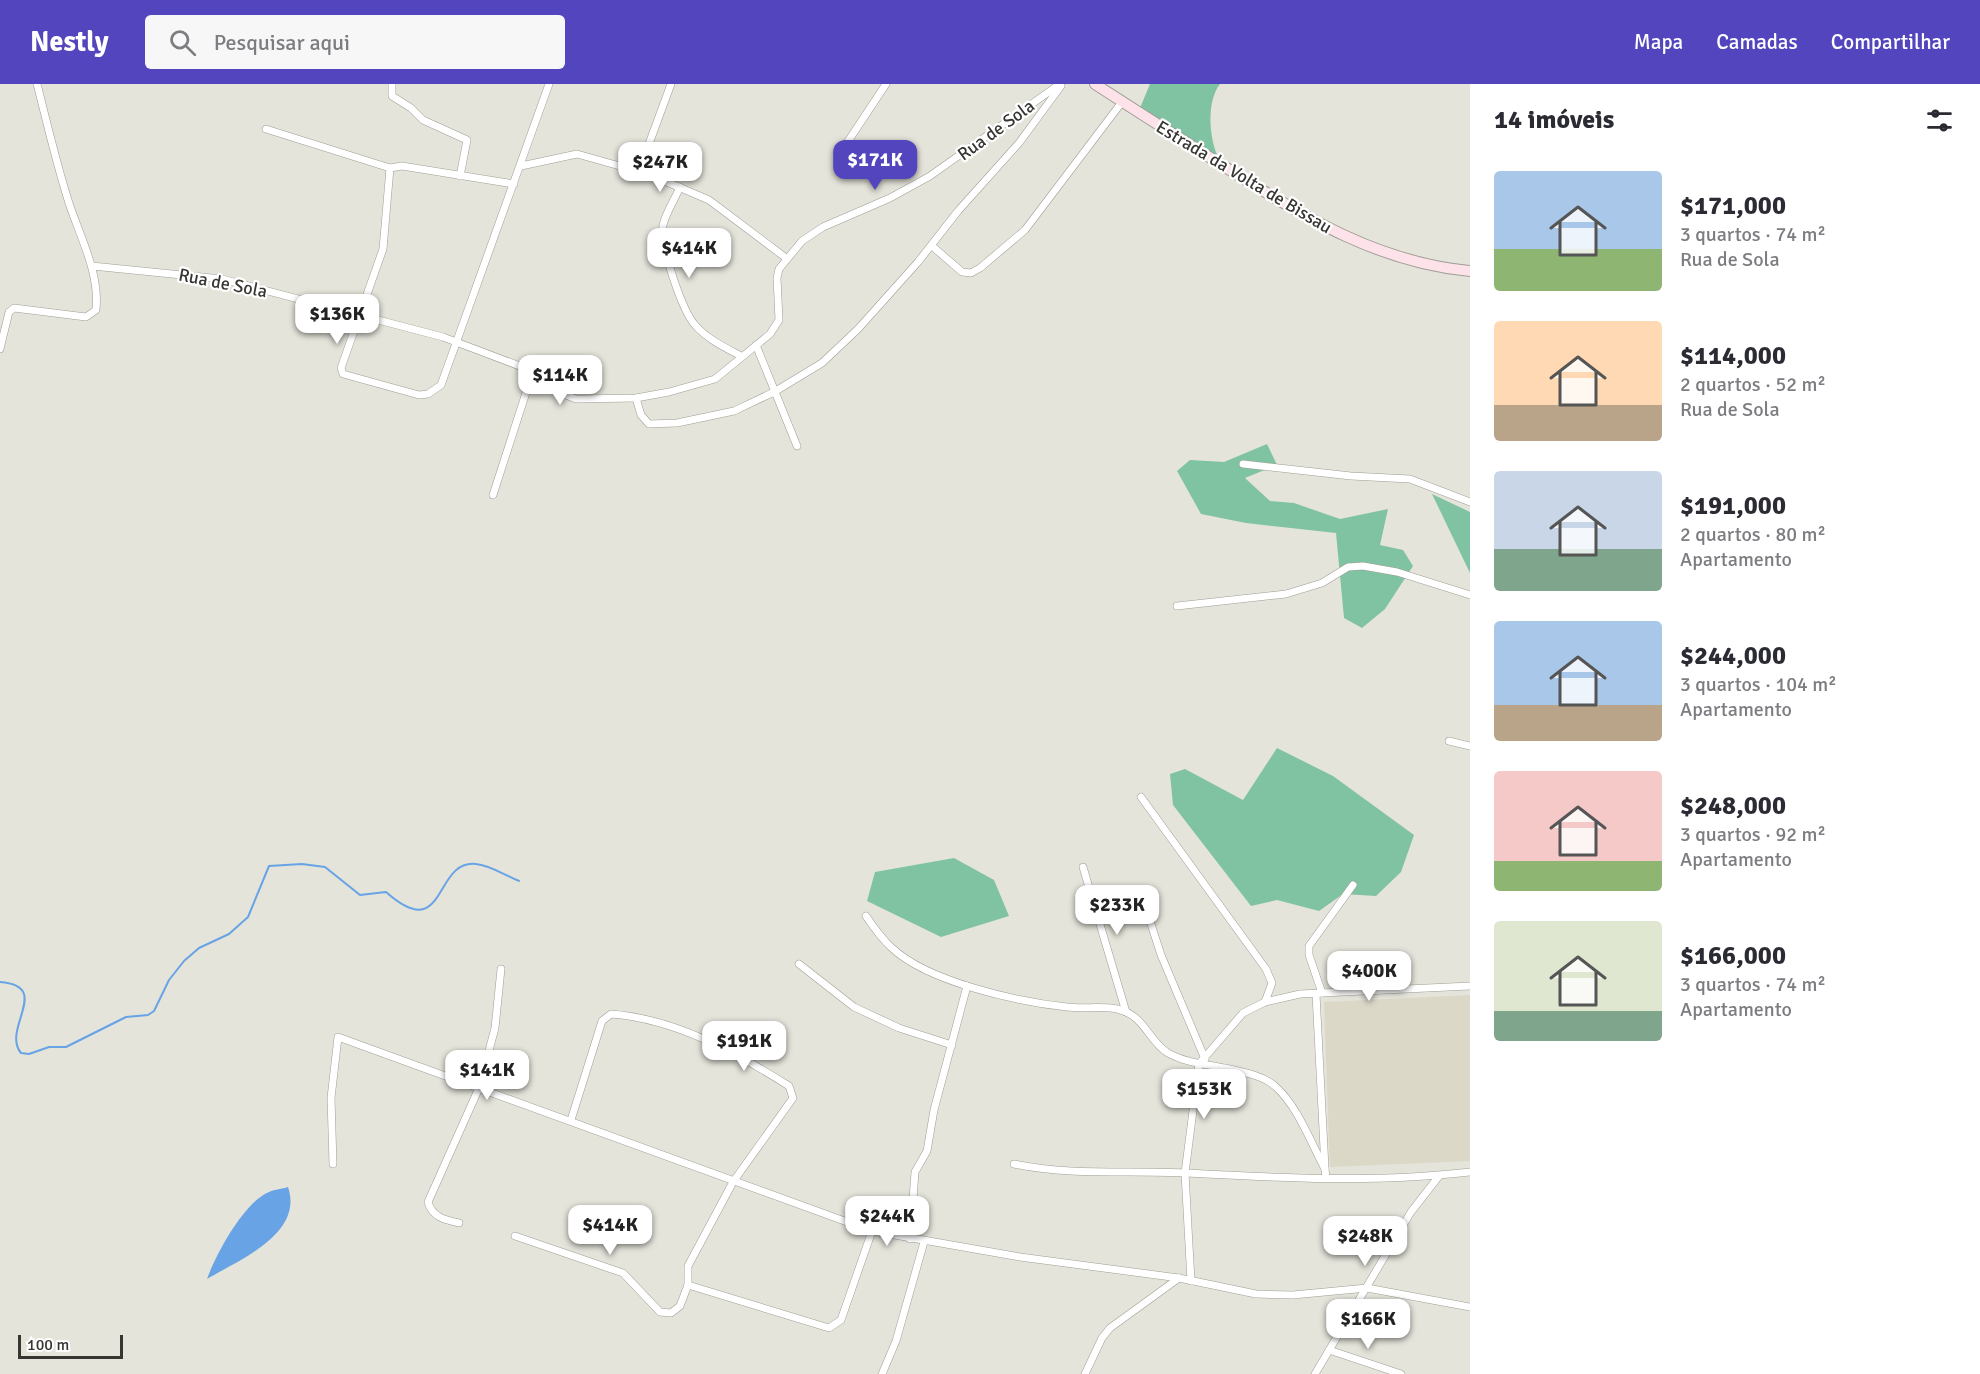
<!DOCTYPE html>
<html lang="pt">
<head>
<meta charset="utf-8">
<style>
  :root { --surface:#fff; --page:#f7f7f7; --text:#2b2b33; --muted:#7c7c81; --accent:#5345bd }
  body { margin:0; font-family:Signika,sans-serif; background:var(--page); color:var(--text); height:100vh; display:flex; flex-direction:column; font-size:22px; white-space:nowrap }
  * { box-sizing:border-box; margin:0 }
  p { font-size:20px; color:var(--muted) }
  .icon { flex:none; width:33px; height:33px; fill:none; stroke:currentColor; stroke-width:2; stroke-linecap:round; stroke-linejoin:round }
  .map { position:relative; flex:1; overflow:hidden }
  .drawer { display:flex; flex-direction:column; background:var(--surface); width:510px }
  .drawer>* { flex:none }
  .scale { position:absolute; left:18px; bottom:15px; width:105px; box-sizing:border-box; padding-left:6px; border:3px solid #373633; border-top:0; font-size:16px; line-height:21px; white-space:nowrap; color:#373633; -webkit-text-stroke:4px #fff; paint-order:stroke }
  .price { position:absolute; translate:-50% -51px; padding:0 14px; border-radius:12px; background:#fff; color:#222; font-size:20px; line-height:39px; filter:drop-shadow(0 2px 3px #0008) }
  .price::after { content:''; position:absolute; left:50%; top:36px; width:18px; height:14px; margin-left:-9px; background:inherit; clip-path:polygon(0 0,100% 0,50% 100%) }
  .price.active { background:var(--accent); color:#fff }
  ul { padding:0; list-style:none }
  li { display:flex; align-items:center; gap:18px; height:150px; padding:0 24px }
  li span { display:grid; place-items:center; flex:none; width:168px; height:120px; border-radius:6px; color:#555 }
  li>.icon { margin-inline-start:auto }
  span .icon { width:72px; height:72px; fill:#fffc; stroke-width:1 }
  li b { font-size:26px }
  h2 { display:flex; justify-content:space-between; align-items:center; height:72px; padding:0 24px; font-size:26px }
  header { display:flex; align-items:center; gap:36px; box-sizing:border-box; height:84px; padding:0 30px; background:var(--accent); color:#fff }
  header strong { font-size:28px }
  nav { display:flex; gap:33px; margin-inline-start:auto; font-size:21px }
  .search { width:420px; height:54px; background:var(--page); display:flex; align-items:center; gap:15px; box-sizing:border-box; padding:0 21px; border-radius:6px; color:var(--muted); font-size:22px }
  main { display:flex; flex:1; min-height:0 }
  .map>svg:first-child { display:block }
  .built { fill:#dbd8c8 }
  .green { fill:#80c3a3 }
  .water { fill:#68a3e5 }
  .lines { fill:none; stroke-linecap:round; stroke-linejoin:round }
  .stream { stroke:#68a3e5; stroke-width:2 }
  .street-casing { stroke:#9f9d95; stroke-width:8 }
  .secondary-casing { stroke:#9f9d95; stroke-width:12 }
  .street { stroke:#fff; stroke-width:7 }
  .secondary { stroke:#fde3e9; stroke-width:10 }
  .labels { text-anchor:middle; dominant-baseline:central; stroke-width:4.5; stroke-linejoin:round; paint-order:stroke }
  .street-label { font-size:18px; fill:#373633; stroke:#fff }
</style>
</head>
<body>
<header>
<strong>Nestly</strong>
<div class="search"><svg class="icon" aria-label="search" viewBox="0 0 24 24"><circle cx="10" cy="10" r="6"/><path d="M15 15l6 6"/></svg>Pesquisar aqui</div>
<nav><a>Mapa</a><a>Camadas</a><a>Compartilhar</a></nav>
</header>
<main>
<div class="map">
<svg width="1470" height="1290" viewBox="0 0 1470 1290">
  <rect width="100%" height="100%" fill="#e5e4db"/>
  <polygon class="built" points="1470,911 1470,1077 1330,1083 1324,918"/>
  <g class="green">
    <path d="M1150,0H1220C1206,18 1209,55 1219,75L1140,24Z"/>
    <polygon points="1267,360 1277,381 1245,394 1270,417 1294,419 1340,435 1388,425 1380,461 1403,466 1413,482 1385,525 1362,544 1344,534 1336,449 1246,439 1201,430 1177,387 1190,376 1224,378"/>
    <polygon points="1432,410 1470,428 1470,489"/>
    <polygon points="1277,664 1333,692 1414,751 1401,788 1376,812 1343,810 1319,827 1277,816 1251,822 1173,721 1170,690 1185,685 1243,716"/>
    <polygon points="954,774 994,796 1009,832 941,853 867,817 875,788"/>
  </g>
  <path class="water" d="M288,1103C304,1150 239,1176 207,1195C216,1170 244,1118 269,1108C275,1105 282,1105 288,1103Z"/>
  <g class="lines">
    <path class="stream" d="M0,898C53,902 1,945 21,969L29,970L49,963H66L126,933L148,931L154,927L169,896L184,877L199,864L229,850L248,833L269,782L302,780L325,783L360,811L386,808C447,862 433,775 476,780C490,781 506,792 519,797"/>
    <g class="street-casing">
      <g id="street">
        <polyline points="392,0 392,12 411,24 423,36 467,56 460,92"/>
        <polyline points="266,45 390,84"/>
        <polyline points="841,68 886,0"/>
        <polyline points="521,82 577,70 648,90 709,116 786,174"/>
        <polyline points="639,87 671,0"/>
        <polyline points="514,100 402,82 390,84 383,165 341,284 343,290 419,311 428,310 441,301 549,0"/>
        <path d="M680,103C675,115 666,128 663,141C660,162 682,226 695,241C707,255 726,264 741,272"/>
        <polyline points="932,162 962,188 971,189 980,184 1025,146 1122,18"/>
        <polyline points="92,182 222,195 443,253 546,292 566,311 576,315 636,314 669,308 715,295 770,250 779,236 777,194 779,185 802,157 823,143 890,114 930,92 1060,0"/>
        <polyline points="756,261 797,362"/>
        <path d="M0,265L9,228L14,224L86,233L96,226C100,188 79,151 68,116C56,78 47,39 37,0"/>
        <polyline points="636,314 641,331 649,340 677,339 734,327 774,308 822,279 858,245 918,178 958,127 1019,59 1061,2"/>
        <polyline points="1243,380 1351,392 1410,395 1470,418"/>
        <polyline points="493,411 533,287"/>
        <polyline points="1177,522 1286,510 1322,499 1348,483 1363,482 1397,488 1470,511"/>
        <polyline points="1449,657 1470,662"/>
        <polyline points="1141,713 1266,885 1272,899 1265,918"/>
        <polyline points="1083,783 1126,928"/>
        <polyline points="1140,806 1161,871 1205,975"/>
        <path d="M866,832C874,844 882,855 892,864C928,898 1019,918 1067,923C1084,925 1101,922 1117,925C1145,931 1148,957 1168,969C1186,979 1206,980 1225,984C1242,988 1263,991 1276,1003C1298,1023 1311,1059 1325,1085L1326,1094"/>
        <polyline points="799,880 854,923 899,944 952,961"/>
        <polyline points="1322,909 1309,871 1309,862 1353,801"/>
        <polyline points="1316,910 1325,1084"/>
        <polyline points="333,1080 331,1014 338,953 872,1147 1020,1173 1179,1194 1256,1210 1293,1211 1367,1204 1470,1223"/>
        <path d="M1014,1080C1071,1092 1128,1086 1187,1089C1280,1094 1376,1099 1470,1088"/>
        <path d="M459,1139C445,1136 432,1133 428,1118L479,1004L495,944L501,885"/>
        <path d="M515,1152L623,1189L660,1228L671,1229L680,1222L688,1201V1182L733,1098L793,1014L789,1002C735,968 676,935 611,930L602,937L571,1036"/>
        <polyline points="910,1155 915,1088 927,1067 934,1026 967,902"/>
        <polyline points="1191,1197 1185,1089 1199,980 1243,929 1265,918 1300,910 1470,902"/>
        <polyline points="688,1201 829,1244 841,1236 872,1147"/>
        <polyline points="1329,1266 1401,1290"/>
        <polyline points="882,1290 896,1257 924,1158"/>
        <polyline points="1085,1290 1102,1254 1110,1244 1179,1194"/>
        <polyline points="1315,1290 1411,1128 1439,1092"/>
      </g>
    </g>
    <g class="secondary-casing">
      <path id="secondary" d="M1095,0C1141,30 1187,59 1233,88C1307,135 1381,179 1470,187"/>
    </g>
    <use href="#street" class="street"/>
    <use href="#secondary" class="secondary"/>
  </g>
  <g class="labels">
    <g class="street-label">
      <text transform="translate(996 46) rotate(-36)">Rua de Sola</text>
      <text transform="translate(1244 93) rotate(31)">Estrada da Volta de Bissau</text>
      <text transform="translate(223 199) rotate(11)">Rua de Sola</text>
    </g>
  </g>
</svg>
<div class="scale">100 m</div>
<b class="price active" style="left:875px;top:107px">$171K</b>
<b class="price" style="left:660px;top:109px">$247K</b>
<b class="price" style="left:689px;top:195px">$414K</b>
<b class="price" style="left:337px;top:261px">$136K</b>
<b class="price" style="left:560px;top:322px">$114K</b>
<b class="price" style="left:1117px;top:852px">$233K</b>
<b class="price" style="left:1369px;top:918px">$400K</b>
<b class="price" style="left:744px;top:988px">$191K</b>
<b class="price" style="left:487px;top:1017px">$141K</b>
<b class="price" style="left:1204px;top:1036px">$153K</b>
<b class="price" style="left:887px;top:1163px">$244K</b>
<b class="price" style="left:610px;top:1172px">$414K</b>
<b class="price" style="left:1365px;top:1183px">$248K</b>
<b class="price" style="left:1368px;top:1266px">$166K</b>
</div>
<section class="drawer">
<h2>14 imóveis<svg class="icon" aria-label="filters" viewBox="0 0 24 24"><path d="M4 7h16M4 17h16"/><circle cx="9" cy="7" r="2"/><circle cx="15" cy="17" r="2"/></svg></h2>
<ul>
<li><span style="background:linear-gradient(#a9c7e8 65%,#8fb573 0)"><svg class="icon" aria-label="home" viewBox="0 0 24 24"><path d="M3 11l9-7 9 7M6 9v11h12V9"/></svg></span><div><b>$171,000</b><p>3 quartos · 74 m²</p><p>Rua de Sola</p></div></li>
<li><span style="background:linear-gradient(#ffd9b3 70%,#b9a48a 0)"><svg class="icon" aria-label="home" viewBox="0 0 24 24"><path d="M3 11l9-7 9 7M6 9v11h12V9"/></svg></span><div><b>$114,000</b><p>2 quartos · 52 m²</p><p>Rua de Sola</p></div></li>
<li><span style="background:linear-gradient(#c9d6e8 65%,#7fa58c 0)"><svg class="icon" aria-label="home" viewBox="0 0 24 24"><path d="M3 11l9-7 9 7M6 9v11h12V9"/></svg></span><div><b>$191,000</b><p>2 quartos · 80 m²</p><p>Apartamento</p></div></li>
<li><span style="background:linear-gradient(#a9c7e8 70%,#b9a48a 0)"><svg class="icon" aria-label="home" viewBox="0 0 24 24"><path d="M3 11l9-7 9 7M6 9v11h12V9"/></svg></span><div><b>$244,000</b><p>3 quartos · 104 m²</p><p>Apartamento</p></div></li>
<li><span style="background:linear-gradient(#f6c9c9 75%,#8fb573 0)"><svg class="icon" aria-label="home" viewBox="0 0 24 24"><path d="M3 11l9-7 9 7M6 9v11h12V9"/></svg></span><div><b>$248,000</b><p>3 quartos · 92 m²</p><p>Apartamento</p></div></li>
<li><span style="background:linear-gradient(#dfe7d0 75%,#7fa58c 0)"><svg class="icon" aria-label="home" viewBox="0 0 24 24"><path d="M3 11l9-7 9 7M6 9v11h12V9"/></svg></span><div><b>$166,000</b><p>3 quartos · 74 m²</p><p>Apartamento</p></div></li>
</ul>
</section>
</main>
</body>
</html>
